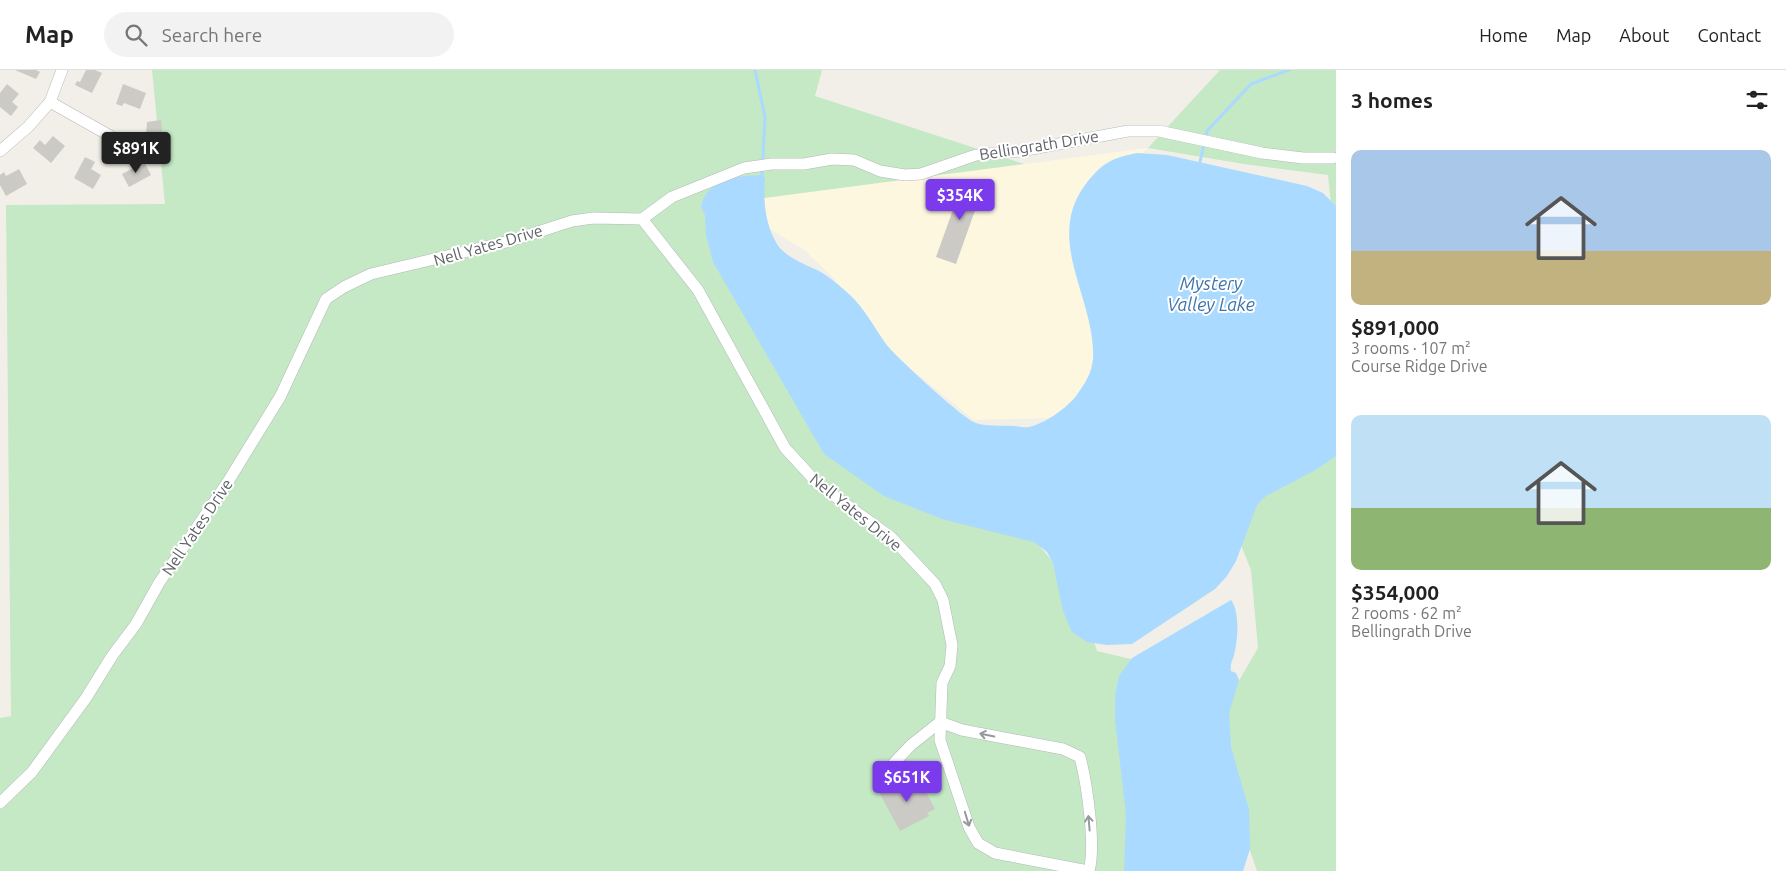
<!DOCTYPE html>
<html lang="en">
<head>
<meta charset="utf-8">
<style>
  :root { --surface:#fff; --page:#f2f2f2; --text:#222; --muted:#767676; --line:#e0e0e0; --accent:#7c3aed }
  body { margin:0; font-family:Ubuntu,sans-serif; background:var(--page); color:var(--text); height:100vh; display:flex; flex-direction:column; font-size:19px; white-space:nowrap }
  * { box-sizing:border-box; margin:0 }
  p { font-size:16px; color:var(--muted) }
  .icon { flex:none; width:28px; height:28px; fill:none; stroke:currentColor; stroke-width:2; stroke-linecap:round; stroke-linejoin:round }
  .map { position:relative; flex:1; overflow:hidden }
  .side { display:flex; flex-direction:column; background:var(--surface); width:450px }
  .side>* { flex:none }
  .price { position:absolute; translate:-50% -42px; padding:0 11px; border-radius:5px; background:var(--accent); color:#fff; font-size:16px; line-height:32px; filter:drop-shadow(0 1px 2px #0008) }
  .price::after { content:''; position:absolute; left:50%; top:30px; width:15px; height:11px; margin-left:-8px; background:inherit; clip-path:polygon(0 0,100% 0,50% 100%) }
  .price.on { background:#222; color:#fff }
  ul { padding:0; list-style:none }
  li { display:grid; align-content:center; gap:10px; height:265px; padding:0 15px }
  li span { display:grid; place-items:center; height:155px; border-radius:10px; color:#555 }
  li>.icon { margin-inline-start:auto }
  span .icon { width:90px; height:90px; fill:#fffc; stroke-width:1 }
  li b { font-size:21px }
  h2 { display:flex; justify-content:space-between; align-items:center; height:60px; padding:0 15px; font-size:21px }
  header { display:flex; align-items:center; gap:30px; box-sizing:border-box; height:70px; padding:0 25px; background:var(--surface); border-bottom:1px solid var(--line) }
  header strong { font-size:24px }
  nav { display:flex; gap:28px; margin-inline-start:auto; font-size:18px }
  .search { width:350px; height:45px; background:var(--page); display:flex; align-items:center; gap:12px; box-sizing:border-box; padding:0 18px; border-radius:28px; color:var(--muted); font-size:19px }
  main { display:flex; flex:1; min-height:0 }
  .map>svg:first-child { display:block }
  .commercial { fill:#fef7e0 }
  .green { fill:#c5e8c5 }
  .water { fill:#aadaff }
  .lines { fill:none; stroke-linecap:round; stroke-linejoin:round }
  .stream { stroke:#aadaff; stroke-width:3 }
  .building { fill:#cccac5 }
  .minor-casing { stroke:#b5b8bc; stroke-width:12 }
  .minor { stroke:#fff; stroke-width:11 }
  .oneway { stroke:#979a9d }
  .labels { text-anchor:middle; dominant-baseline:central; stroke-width:4; stroke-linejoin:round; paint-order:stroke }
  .street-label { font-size:16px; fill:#5f6368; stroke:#fff }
  .water-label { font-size:18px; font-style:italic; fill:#4174aa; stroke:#fff }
</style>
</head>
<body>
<header>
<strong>Map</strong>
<div class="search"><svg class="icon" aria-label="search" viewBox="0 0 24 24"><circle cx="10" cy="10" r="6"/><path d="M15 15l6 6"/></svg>Search here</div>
<nav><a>Home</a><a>Map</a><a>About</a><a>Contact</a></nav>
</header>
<main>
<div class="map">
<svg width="1336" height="801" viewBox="0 0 1336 801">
  <rect width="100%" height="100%" fill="#f1efe8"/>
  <polygon class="commercial" points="1148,78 1107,114 1098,264 1087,318 1052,348 974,350 901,291 853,244 834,208 803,179 725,133"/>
  <g class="green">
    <polygon points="152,0 822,0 815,26 1024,94 725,133 1023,457 1078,521 1097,581 1139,591 1161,801 0,801 0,648 11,646 6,135 165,134"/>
    <polygon points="1220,0 1336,0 1336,182 1328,105 1244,94 1148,78"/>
    <polygon points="1336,301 1336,801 1257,801 1238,745 1218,656 1230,626 1258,578 1251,500 1239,470 1244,422"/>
  </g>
  <g class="water">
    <path d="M1137,83L1167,85L1307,116L1323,123L1336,136V386L1317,399L1266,426L1257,435L1236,491L1227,506L1215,519L1132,574L1107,575L1087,572L1072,562L1063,541L1053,493L1047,482L1034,472L942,449L884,426L824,384L713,192L706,165L705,145L701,137C707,108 738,106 762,105L765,108C763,130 765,154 777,174C785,187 804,194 817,200C829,206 840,216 850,225C865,239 874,257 886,274C895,286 963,349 976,353C987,357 1002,355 1014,356C1018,356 1024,358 1029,357C1044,354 1067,338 1076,326C1084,315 1092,303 1093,289C1096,229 1044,171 1085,115C1102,93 1111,88 1137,83Z"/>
    <path d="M1231,530C1240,542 1238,570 1234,585C1232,592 1230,594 1231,601L1236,603L1239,610L1229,643L1231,677L1249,740L1250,779L1243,801H1124L1126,745L1115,649V626L1119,606L1132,588Z"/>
  </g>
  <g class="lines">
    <g class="stream">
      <polyline points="755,0 765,47 762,105"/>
      <polyline points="1206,67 1207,61 1251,14 1289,0"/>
      <polyline points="1200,92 1204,74"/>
    </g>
  </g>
  <g class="building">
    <polygon points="15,0 36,0 40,2 36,9"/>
    <polygon points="86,0 95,0 102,3 92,23 75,15 77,11 80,12"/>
    <polygon points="7,14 19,24 12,32 18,37 11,46 0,37 0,23"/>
    <polygon points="123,14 146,23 140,39 124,33 122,36 116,34"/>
    <polygon points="161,50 163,70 144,72 143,64 146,64 147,52"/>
    <polygon points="53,66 65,76 51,93 33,78 40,70 45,75"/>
    <polygon points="85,87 95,92 91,99 101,105 93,119 74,108"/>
    <polygon points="144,92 151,105 129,117 122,104"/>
    <polygon points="19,99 27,114 6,126 0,115 0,105 4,102 6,106"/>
    <polygon points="964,109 984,115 956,194 936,187"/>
    <polygon points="902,710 906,717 920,710 935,739 927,743 929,746 900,761 879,722"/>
  </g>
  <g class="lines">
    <g class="minor-casing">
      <g id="minor">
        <polyline points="50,32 121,72"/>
        <polyline points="0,81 28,57 50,32 62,0"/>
        <polyline points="642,149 672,127 744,98 772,94 804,94 832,89 854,90 880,101 905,105 921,104 976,85 1021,81 1128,61 1159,61 1262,83 1303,88 1333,88"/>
        <path d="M940,652L962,660L1063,679L1080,687C1087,714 1096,775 1089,801"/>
        <polyline points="893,694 911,675 940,652"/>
        <polyline points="0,733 32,702 86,628 112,586 136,554 159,513 229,410 280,327 326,229 344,217 371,204 510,171 572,151 593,148 642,149 698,220 785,378 818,414 891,467 935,514 943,530 952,575 950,596 942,613 940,670 969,757 978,773 995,783 1088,801"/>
      </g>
    </g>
    <use href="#minor" class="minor"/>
  </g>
  <defs><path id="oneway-shaft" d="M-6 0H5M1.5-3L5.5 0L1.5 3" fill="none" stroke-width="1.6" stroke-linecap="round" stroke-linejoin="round" transform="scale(1.25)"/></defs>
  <g class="oneway">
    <use href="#oneway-shaft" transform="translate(987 665) rotate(-168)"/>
    <use href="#oneway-shaft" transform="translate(967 749) rotate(73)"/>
    <use href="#oneway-shaft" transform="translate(1089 753) rotate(-95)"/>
  </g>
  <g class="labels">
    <g class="street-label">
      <text transform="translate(1039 75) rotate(-9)">Bellingrath Drive</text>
      <text transform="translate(488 175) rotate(-16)">Nell Yates Drive</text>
      <text transform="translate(856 442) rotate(39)">Nell Yates Drive</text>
      <text transform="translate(197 457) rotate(-56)">Nell Yates Drive</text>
    </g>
    <g class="water-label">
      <text x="1211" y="213">Mystery<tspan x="1211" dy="21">Valley Lake</tspan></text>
    </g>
  </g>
</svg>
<b class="price on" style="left:136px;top:104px">$891K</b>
<b class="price" style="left:960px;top:151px">$354K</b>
<b class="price" style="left:907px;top:733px">$651K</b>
</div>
<section class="side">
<h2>3 homes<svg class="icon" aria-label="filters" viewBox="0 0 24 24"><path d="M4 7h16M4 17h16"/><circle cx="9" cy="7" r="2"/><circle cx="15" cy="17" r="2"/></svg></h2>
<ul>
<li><span style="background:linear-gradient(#a9c7e8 65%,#c2b280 0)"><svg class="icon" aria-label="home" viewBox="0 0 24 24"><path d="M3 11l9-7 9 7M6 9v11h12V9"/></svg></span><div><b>$891,000</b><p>3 rooms · 107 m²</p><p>Course Ridge Drive</p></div></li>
<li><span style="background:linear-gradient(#bfe0f5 60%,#8fb573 0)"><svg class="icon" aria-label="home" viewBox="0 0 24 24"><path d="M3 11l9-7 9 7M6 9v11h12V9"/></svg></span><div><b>$354,000</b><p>2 rooms · 62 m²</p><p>Bellingrath Drive</p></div></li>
</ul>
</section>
</main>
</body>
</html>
